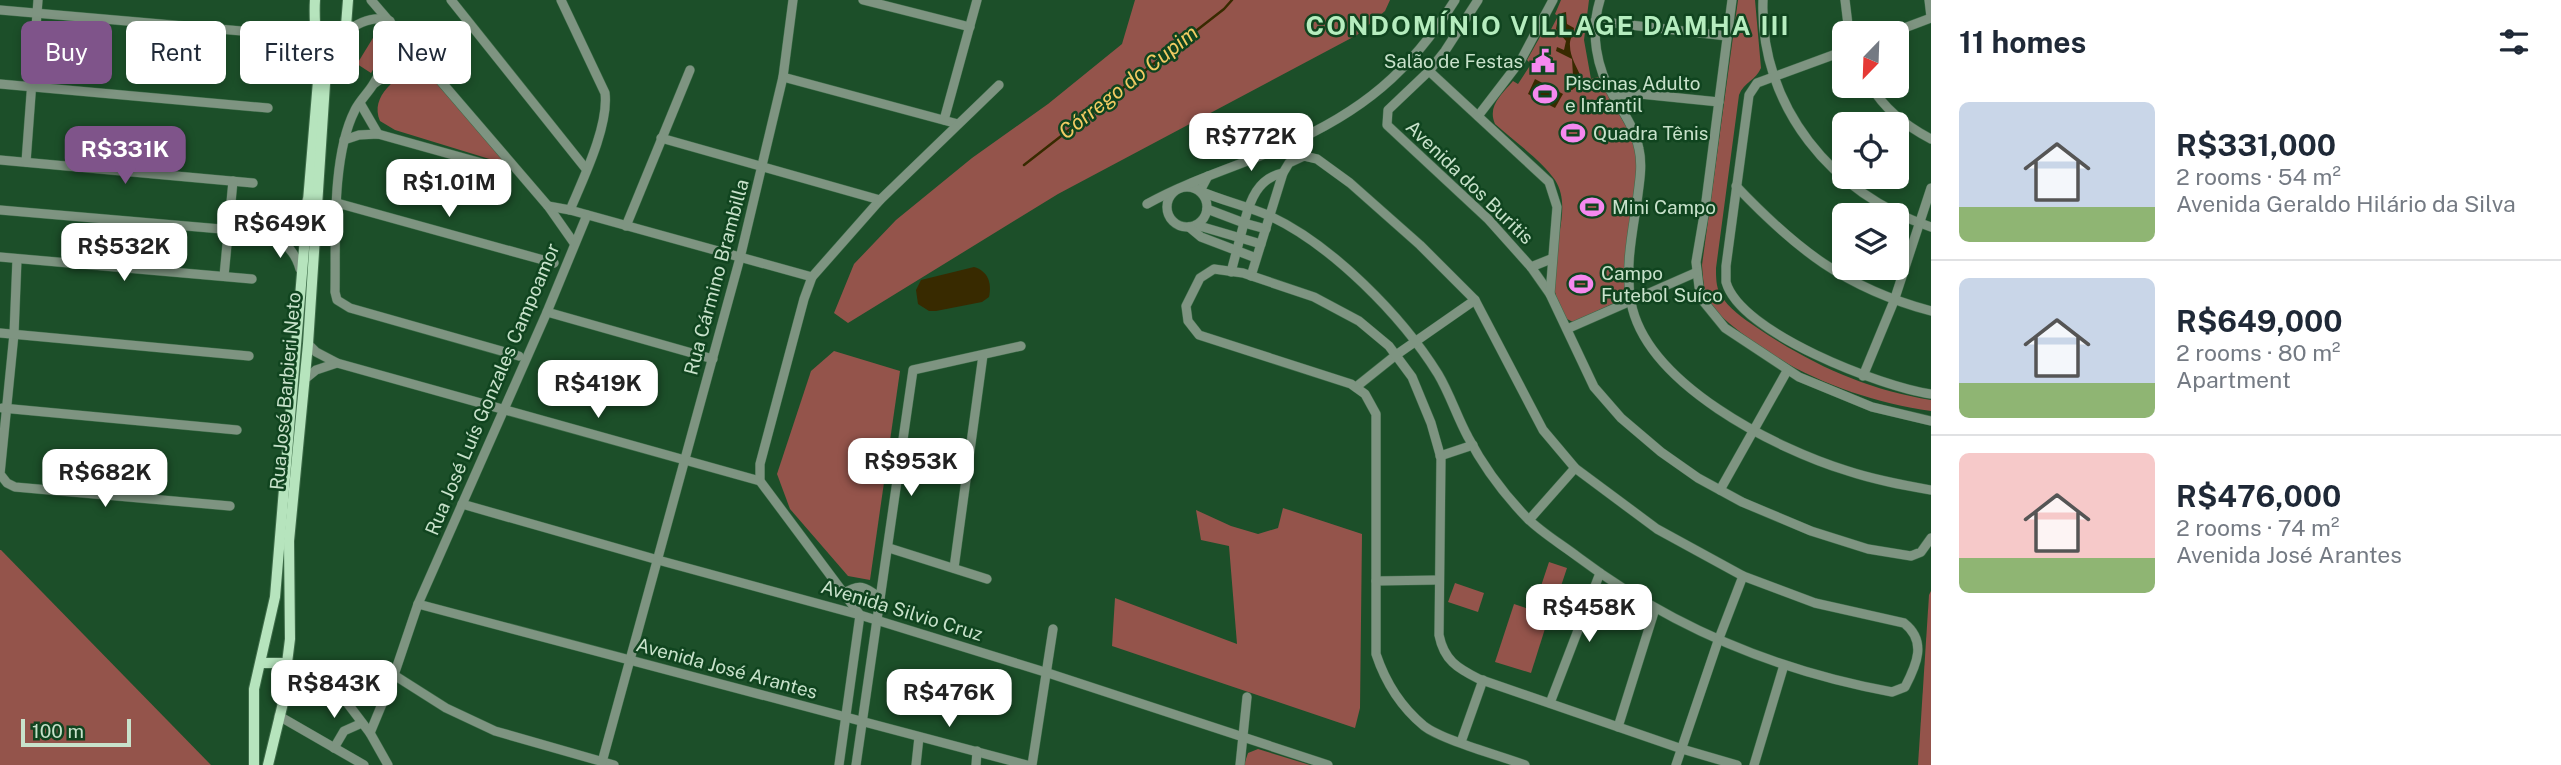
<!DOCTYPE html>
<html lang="en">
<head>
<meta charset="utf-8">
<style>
  :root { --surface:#fff; --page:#f2f2f3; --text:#1f2937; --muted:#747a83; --line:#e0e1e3; --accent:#7f548a }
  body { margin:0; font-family:"Public Sans",sans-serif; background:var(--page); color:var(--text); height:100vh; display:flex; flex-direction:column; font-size:26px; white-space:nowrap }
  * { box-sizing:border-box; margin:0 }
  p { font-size:23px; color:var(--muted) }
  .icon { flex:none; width:38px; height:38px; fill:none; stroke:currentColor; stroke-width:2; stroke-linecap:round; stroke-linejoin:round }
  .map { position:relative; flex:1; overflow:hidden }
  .side { display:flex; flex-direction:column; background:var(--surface); width:630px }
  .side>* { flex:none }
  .top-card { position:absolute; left:21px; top:21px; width:665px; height:63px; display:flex; gap:14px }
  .needle { width:46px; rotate:203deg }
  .tools { position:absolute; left:1832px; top:21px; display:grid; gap:14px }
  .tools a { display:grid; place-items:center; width:77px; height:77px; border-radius:10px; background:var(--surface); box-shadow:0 4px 10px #0003; font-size:35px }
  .scale { position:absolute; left:21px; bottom:18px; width:110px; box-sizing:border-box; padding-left:7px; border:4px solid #c8e2cb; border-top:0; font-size:19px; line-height:24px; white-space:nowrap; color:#c8e2cb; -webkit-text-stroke:5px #10441f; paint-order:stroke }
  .price { position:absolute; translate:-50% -60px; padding:0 16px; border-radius:14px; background:#fff; color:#222; font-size:23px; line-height:46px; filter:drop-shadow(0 2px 4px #0008) }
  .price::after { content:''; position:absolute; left:50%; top:42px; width:21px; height:16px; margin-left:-10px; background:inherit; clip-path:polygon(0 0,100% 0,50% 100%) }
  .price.selected { background:var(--accent); color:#fff }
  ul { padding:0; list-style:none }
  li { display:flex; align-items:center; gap:21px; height:175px; padding:0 28px }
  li+li { border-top:2px solid var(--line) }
  li span { display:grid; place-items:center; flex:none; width:196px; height:140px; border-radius:10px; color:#555 }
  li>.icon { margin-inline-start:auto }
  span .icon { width:84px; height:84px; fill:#fffc; stroke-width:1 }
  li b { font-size:30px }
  h2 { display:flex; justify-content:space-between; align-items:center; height:84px; padding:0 28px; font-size:30px }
  .chip { padding:0 24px; border-radius:10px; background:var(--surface); box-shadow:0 4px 10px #0003; font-size:24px; line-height:63px }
  .chip.selected { background:var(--accent); color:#fff }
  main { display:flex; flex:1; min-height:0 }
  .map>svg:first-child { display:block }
  .green { fill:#94544b }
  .water { fill:#382a00 }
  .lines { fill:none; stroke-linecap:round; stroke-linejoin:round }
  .stream { stroke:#382a00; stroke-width:2.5 }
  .minor-casing { stroke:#3e6c49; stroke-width:10 }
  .major-casing { stroke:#3e6c49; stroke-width:12 }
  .minor { stroke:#7e9481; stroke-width:9 }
  .major { stroke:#b6e4bd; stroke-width:10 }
  .labels { text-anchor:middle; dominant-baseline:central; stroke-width:5; stroke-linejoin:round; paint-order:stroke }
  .poi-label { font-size:19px; fill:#c8e2cb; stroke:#10441f; text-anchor:start }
  .street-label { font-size:19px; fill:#c8e2cb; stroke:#10441f }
  .water-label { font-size:21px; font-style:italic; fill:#f2cb63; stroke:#10441f }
  .district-label { font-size:26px; font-weight:bold; letter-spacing:2px; fill:#b6edbf; stroke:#10441f }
</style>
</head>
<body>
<main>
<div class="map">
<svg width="1931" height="765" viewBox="0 0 1931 765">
  <rect width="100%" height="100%" fill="#1c4f29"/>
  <g class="green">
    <polygon points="1135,0 1390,0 1385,11 1357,35 1058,194 848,323 834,313 854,264 896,220 972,158 1048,104 1122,44"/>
    <path d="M1561,0H1589L1584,40L1591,79L1598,77L1631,135L1635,149L1637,164L1624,296L1621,300L1573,322L1565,318C1558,303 1552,289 1553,271C1554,243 1572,206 1555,180C1542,161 1513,140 1495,124C1487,106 1502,94 1513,81L1518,84L1531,64L1527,60L1541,35L1547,37L1558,16L1555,14Z"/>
    <path d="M1738,0H1755L1761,68C1756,80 1744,82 1739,95L1716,268C1716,277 1716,286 1720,294C1728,308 1744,319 1756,327C1810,364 1867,390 1931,400V411C1863,401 1794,375 1740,332C1729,323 1717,314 1710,302C1703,291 1703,277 1702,265Z"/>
    <polygon points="376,33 390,42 371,73 357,64"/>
    <path d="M417,66H422L509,165L395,130L380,121C369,96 397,77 417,66Z"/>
    <polygon points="834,351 900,371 870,580 848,576 790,509 777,474 811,371"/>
    <polygon points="1283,508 1362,534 1360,708 1355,728 1112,646 1115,598 1237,644 1229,546 1201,540 1196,510 1231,526 1258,534 1278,528"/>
    <polygon points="0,550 1,550 211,765 0,765"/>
    <polygon points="1549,562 1567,568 1556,601 1538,595"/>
    <polygon points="1455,583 1484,593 1478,612 1448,602"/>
    <polygon points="1931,591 1931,765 1918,765 1929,595"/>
    <polygon points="1514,604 1549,616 1531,673 1495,662"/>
    <polygon points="1258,749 1310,765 1244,765 1248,753"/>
  </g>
  <g class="water">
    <path d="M1566,12L1567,24L1574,28C1573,35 1569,40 1570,46C1570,57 1577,67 1581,77L1578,85L1572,90L1566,89L1573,76L1572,59L1556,51L1557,47L1564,50L1566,41L1556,29L1558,18L1562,13Z"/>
    <polygon points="1535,79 1563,94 1555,108 1528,94"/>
    <path d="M974,267C988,271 992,283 989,297L982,302L936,311H929L918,304L916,290L921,280Z"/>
  </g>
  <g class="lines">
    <polyline class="stream" points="1024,165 1224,9 1232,0"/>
    <g class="minor-casing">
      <g id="minor">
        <polyline points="371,0 548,206 574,243"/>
        <polyline points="451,0 586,169"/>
        <path d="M561,0L605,93C609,126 583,179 570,210"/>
        <polyline points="863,0 970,27"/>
        <polyline points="1478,0 1445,51 1429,71 1388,110 1387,125 1488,219 1531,267 1550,294 1594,387 1621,418 1661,452 1698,478 1742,502 1811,531 1868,549 1911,556 1921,552 1931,538"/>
        <path d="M1600,0C1590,32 1596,68 1614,97C1624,113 1635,129 1639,149C1643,166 1639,185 1637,202C1632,235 1625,268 1631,302C1646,384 1776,449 1848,471C1875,480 1903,485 1931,490"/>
        <polyline points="1732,0 1705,209 1696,262 1699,287 1703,301 1725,328 1799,377 1872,407 1931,421"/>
        <path d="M1763,0C1759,106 1833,195 1931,227"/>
        <polyline points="1845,0 1849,33"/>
        <polyline points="1929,0 1931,17"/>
        <polyline points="0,10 277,34"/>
        <polyline points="1595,21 1727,36"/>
        <polyline points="1891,33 1931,18"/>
        <path d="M343,34C356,24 373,14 390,21"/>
        <path d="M404,37C392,52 383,67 374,83C369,92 360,100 355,110C331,157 336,239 335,292L337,300L350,308L519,356"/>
        <path d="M1844,51L1757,83L1749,95L1726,266V282C1740,333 1882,387 1931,394"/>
        <polyline points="1429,71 1549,182 1557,207 1550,294"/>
        <polyline points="783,77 958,124"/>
        <polyline points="375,83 389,73 412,49"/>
        <polyline points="0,84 268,108"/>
        <path d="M1871,86C1885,110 1906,126 1931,139"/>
        <polyline points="1613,95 1640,94 1719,102"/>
        <polyline points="360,103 378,134"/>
        <polyline points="1478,116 1521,60 1553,0"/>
        <polyline points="944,120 977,0"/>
        <polyline points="661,138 880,200"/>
        <polyline points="344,140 359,135 378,134 496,167"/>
        <polyline points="0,160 253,183"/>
        <polyline points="26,162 38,0"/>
        <path d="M1208,176L1200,191C1223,201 1247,206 1270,216C1332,245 1402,316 1438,374C1450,394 1457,417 1468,437C1483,466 1504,494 1527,518C1542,533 1561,544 1578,557C1671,627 1777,671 1892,692L1905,687C1917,664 1927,641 1904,623L1815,603L1743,576L1657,529L1575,468L1543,430L1475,300L1420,245L1350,183L1317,159L1304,156L1289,163L1283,173L1251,276"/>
        <path d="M1736,186C1796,249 1845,288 1931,311"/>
        <circle cx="1187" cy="207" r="20"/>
        <polyline points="337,203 554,263"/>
        <path d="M1147,204C1190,180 1239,166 1284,146C1362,112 1410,72 1455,0"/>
        <polyline points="548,206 570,210 812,277"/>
        <path d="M1207,209L1244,223C1250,200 1258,178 1283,173"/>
        <path d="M0,210L267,233C284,240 295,251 300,269"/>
        <polyline points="1196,225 1261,244"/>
        <polyline points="626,226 690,70"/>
        <polyline points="1189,227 1201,237 1256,258"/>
        <path d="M269,233C287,229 300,218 307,200"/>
        <polyline points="0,257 252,279"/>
        <polyline points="17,259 14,334 0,474 7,483 15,487 230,506"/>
        <polyline points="1531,267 1551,259"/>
        <polyline points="1231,272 1244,223 1266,229"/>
        <polyline points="224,276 233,181"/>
        <polyline points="547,312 713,359"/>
        <polyline points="1567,329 1697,272"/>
        <polyline points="0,333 249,356"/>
        <polyline points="308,344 316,352 337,363 760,481"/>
        <polyline points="1863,376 1894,301 1931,188"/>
        <polyline points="305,379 316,370 337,363"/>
        <polyline points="1356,387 1396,355 1475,300"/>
        <polyline points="2,408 237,430"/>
        <polyline points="1440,456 1473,445"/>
        <polyline points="1720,490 1787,371"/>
        <polyline points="462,504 658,560 860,615 1048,673 1328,765"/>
        <polyline points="1529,520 1575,468"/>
        <polyline points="889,548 987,579"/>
        <polyline points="954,568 983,355"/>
        <polyline points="1376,581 1438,580"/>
        <path d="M843,594C859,583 865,586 880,598"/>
        <polyline points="418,604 1027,765"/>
        <polyline points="287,663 329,687 345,700 370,733 388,765"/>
        <polyline points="394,675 446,708 495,731 614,765"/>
        <polyline points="1550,703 1600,573"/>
        <polyline points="279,716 364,765"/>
        <polyline points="1618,727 1655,609"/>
        <polyline points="370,733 394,675 418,604 547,312 587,215"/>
        <polyline points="1461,742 1483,680"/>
        <polyline points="334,748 344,731 362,723"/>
        <polyline points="602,762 740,258 783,77 793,0"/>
        <polyline points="839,765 860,615 760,481 760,464 804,299 812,277 880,200 999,85"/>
        <path d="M856,765C874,633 895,502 913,370L1021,346"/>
        <polyline points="916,765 919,737"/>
        <polyline points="976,765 977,751"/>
        <polyline points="1032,765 1053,629"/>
        <polyline points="1240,765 1247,697"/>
        <path d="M1525,765C1501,756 1442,740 1424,726C1401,707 1385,681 1376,654V414L1365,394L1351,384L1199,335L1188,321L1186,306L1200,278L1214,269L1243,273L1314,297L1359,321L1389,346L1412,377L1431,423L1441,458L1439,635C1444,660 1457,668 1479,679L1682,749L1737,765"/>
        <polyline points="1676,765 1718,641 1743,576"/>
        <polyline points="1754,765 1784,665"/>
      </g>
    </g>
    <g class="major-casing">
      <g id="major">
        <polyline points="315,33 329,39 343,34"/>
        <polyline points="262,663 287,663"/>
        <path d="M254,765V689L275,597L318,81C319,54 313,28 315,0"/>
        <polyline points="268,765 289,678 287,663 290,639 289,541 308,344 325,84 331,56 346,26 348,0"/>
      </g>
    </g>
    <use href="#minor" class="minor"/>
    <use href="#major" class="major"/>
  </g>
  <defs>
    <g id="civic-bare" transform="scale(1.89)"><path d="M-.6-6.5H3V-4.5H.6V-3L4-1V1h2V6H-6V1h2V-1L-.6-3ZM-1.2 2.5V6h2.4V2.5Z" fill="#f589ef" stroke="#10441f" stroke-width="2.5" paint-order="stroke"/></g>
    <g id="stadium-bare" transform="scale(1.89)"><path d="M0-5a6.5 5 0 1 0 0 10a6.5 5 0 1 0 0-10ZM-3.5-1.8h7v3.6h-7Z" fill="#f589ef" stroke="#10441f" stroke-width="2.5" paint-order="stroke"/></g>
  </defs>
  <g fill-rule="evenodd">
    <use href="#civic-bare" x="1543" y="61"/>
    <use href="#stadium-bare" x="1545" y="94"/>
    <use href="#stadium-bare" x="1573" y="133"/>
    <use href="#stadium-bare" x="1592" y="207"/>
    <use href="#stadium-bare" x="1581" y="284"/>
  </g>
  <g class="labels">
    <g class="poi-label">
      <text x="1523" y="61" text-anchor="end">Salão de Festas</text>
      <text x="1565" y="83">Piscinas Adulto<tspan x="1565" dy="22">e Infantil</tspan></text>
      <text x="1593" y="133">Quadra Tênis</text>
      <text x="1612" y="207">Mini Campo</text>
      <text x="1601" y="273">Campo<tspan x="1601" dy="22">Futebol Suíco</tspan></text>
    </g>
    <g class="street-label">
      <text transform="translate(1470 182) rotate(44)">Avenida dos Buritis</text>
      <text transform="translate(716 277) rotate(-75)">Rua Cármino Brambilla</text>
      <text transform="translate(492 389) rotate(-67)">Rua José Luís Gonzales Campoamor</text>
      <text transform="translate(285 391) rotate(-85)">Rua José Barbieri Neto</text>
      <text transform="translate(902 610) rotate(17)">Avenida Silvio Cruz</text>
      <text transform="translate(727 668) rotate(15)">Avenida José Arantes</text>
    </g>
    <g class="water-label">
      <text transform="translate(1128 82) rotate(-38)">Córrego do Cupim</text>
    </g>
    <g class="district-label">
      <text x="1548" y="25">CONDOMÍNIO VILLAGE DAMHA III</text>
    </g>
  </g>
</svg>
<div class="tools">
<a><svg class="needle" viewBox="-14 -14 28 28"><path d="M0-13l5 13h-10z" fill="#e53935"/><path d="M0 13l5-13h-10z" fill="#747a83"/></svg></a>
<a><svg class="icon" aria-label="locate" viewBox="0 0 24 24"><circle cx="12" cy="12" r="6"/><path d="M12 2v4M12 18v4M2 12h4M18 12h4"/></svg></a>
<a><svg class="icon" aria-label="layers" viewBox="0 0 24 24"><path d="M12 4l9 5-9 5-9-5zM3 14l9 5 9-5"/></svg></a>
</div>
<div class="scale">100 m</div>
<b class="price" style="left:1251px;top:173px">R$772K</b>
<b class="price selected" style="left:125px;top:186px">R$331K</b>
<b class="price" style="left:449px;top:219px">R$1.01M</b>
<b class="price" style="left:280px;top:260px">R$649K</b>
<b class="price" style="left:124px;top:283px">R$532K</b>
<b class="price" style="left:598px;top:420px">R$419K</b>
<b class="price" style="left:911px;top:498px">R$953K</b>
<b class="price" style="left:105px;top:509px">R$682K</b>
<b class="price" style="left:1589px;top:644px">R$458K</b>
<b class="price" style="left:334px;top:720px">R$843K</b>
<b class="price" style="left:949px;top:729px">R$476K</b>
<div class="top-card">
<a class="chip selected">Buy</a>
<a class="chip">Rent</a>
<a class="chip">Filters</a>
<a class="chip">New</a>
</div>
</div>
<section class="side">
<h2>11 homes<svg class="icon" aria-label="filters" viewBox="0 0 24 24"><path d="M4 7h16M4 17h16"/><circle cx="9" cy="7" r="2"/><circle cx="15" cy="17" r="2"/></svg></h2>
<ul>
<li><span style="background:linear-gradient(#c9d6e8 75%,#8fb573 0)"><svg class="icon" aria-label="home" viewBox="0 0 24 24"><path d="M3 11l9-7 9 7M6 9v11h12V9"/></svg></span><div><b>R$331,000</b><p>2 rooms · 54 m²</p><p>Avenida Geraldo Hilário da Silva</p></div></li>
<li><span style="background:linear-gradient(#c9d6e8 75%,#8fb573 0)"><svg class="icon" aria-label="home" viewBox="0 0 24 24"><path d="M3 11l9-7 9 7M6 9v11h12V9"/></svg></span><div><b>R$649,000</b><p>2 rooms · 80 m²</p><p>Apartment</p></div></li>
<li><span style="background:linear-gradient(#f6c9c9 75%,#8fb573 0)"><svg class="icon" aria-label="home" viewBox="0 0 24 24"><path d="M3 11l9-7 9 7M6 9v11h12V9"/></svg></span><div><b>R$476,000</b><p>2 rooms · 74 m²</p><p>Avenida José Arantes</p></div></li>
</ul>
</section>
</main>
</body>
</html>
